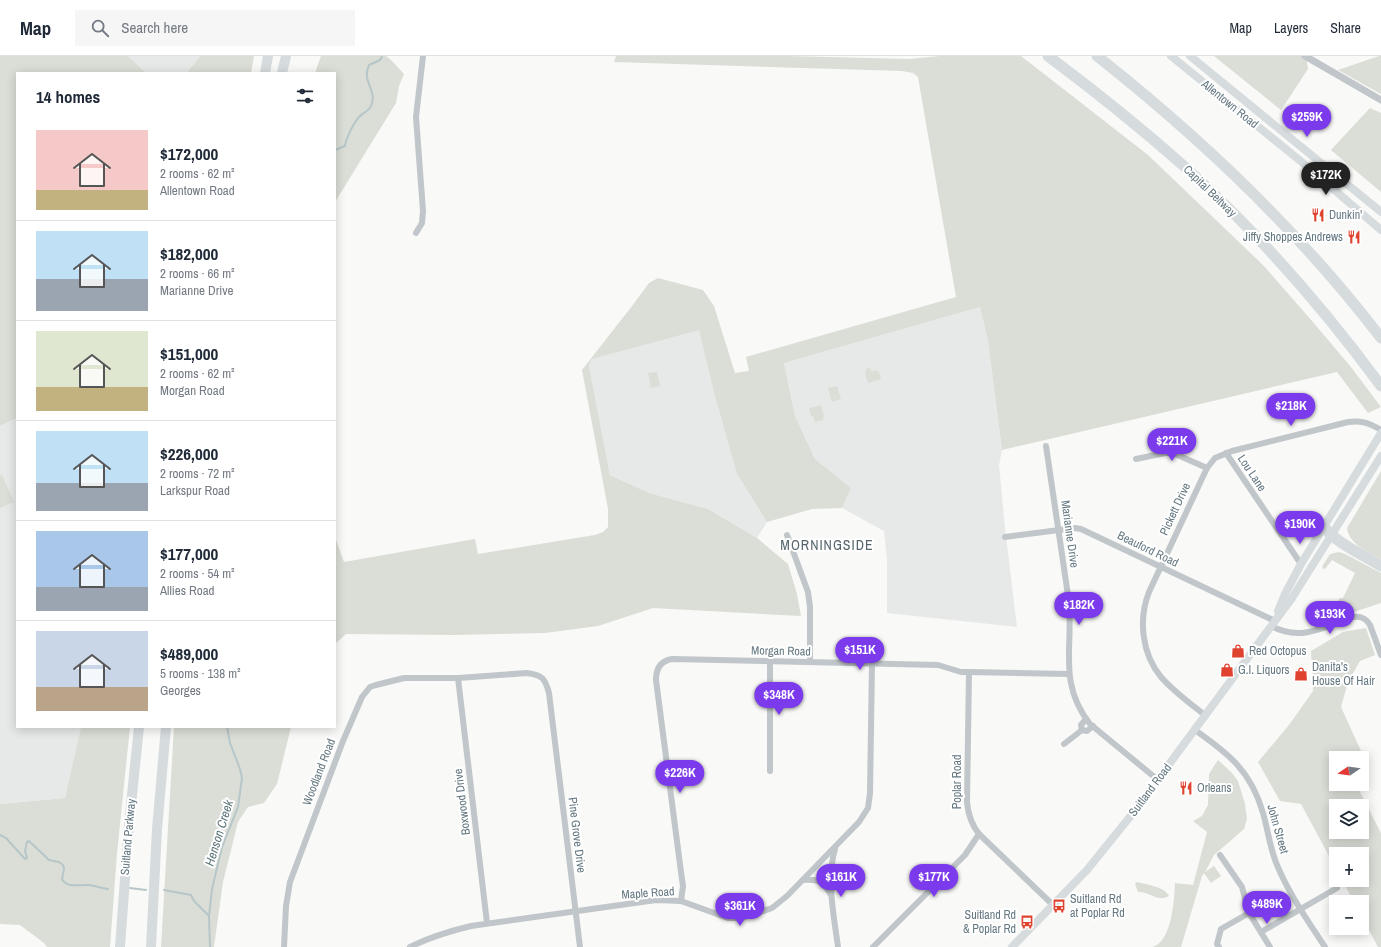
<!DOCTYPE html>
<html lang="en">
<head>
<meta charset="utf-8">
<style>
  :root { --surface:#fff; --page:#f6f6f7; --text:#1f2937; --muted:#747a83; --line:#e0e1e3; --accent:#7c3aed }
  body { margin:0; font-family:"Archivo Narrow",sans-serif; background:var(--page); color:var(--text); height:100vh; display:flex; flex-direction:column; font-size:15px; white-space:nowrap }
  * { box-sizing:border-box; margin:0 }
  p { font-size:13px; color:var(--muted) }
  .icon { flex:none; width:22px; height:22px; fill:none; stroke:currentColor; stroke-width:2; stroke-linecap:round; stroke-linejoin:round }
  .map { position:relative; flex:1; overflow:hidden }
  .sheet { position:absolute; left:16px; top:16px; width:320px; height:656px; display:flex; flex-direction:column; background:var(--surface); border-radius:0px; box-shadow:0 2px 10px #0003 }
  .sheet>* { flex:none }
  .needle { width:26px; rotate:257deg }
  .fabs { position:absolute; left:1329px; top:695px; display:grid; gap:8px }
  .fabs a { display:grid; place-items:center; width:40px; height:40px; border-radius:0px; background:var(--surface); box-shadow:0 2px 10px #0003; font-size:20px }
  .price { position:absolute; translate:-50% -34px; padding:0 9px; border-radius:14px; background:var(--accent); color:#fff; font-size:13px; line-height:26px; filter:drop-shadow(0 1px 2px #0008) }
  .price::after { content:''; position:absolute; left:50%; top:24px; width:12px; height:9px; margin-left:-6px; background:inherit; clip-path:polygon(0 0,100% 0,50% 100%) }
  .price.selected { background:#222; color:#fff }
  ul { padding:0; list-style:none }
  li { display:flex; align-items:center; gap:12px; height:100px; padding:0 20px }
  li+li { border-top:1px solid var(--line) }
  li span { display:grid; place-items:center; flex:none; width:112px; height:80px; border-radius:0px; color:#555 }
  li>.icon { margin-inline-start:auto }
  span .icon { width:48px; height:48px; fill:#fffc; stroke-width:1 }
  li b { font-size:17px }
  h2 { display:flex; justify-content:space-between; align-items:center; height:48px; padding:0 20px; font-size:17px }
  header { display:flex; align-items:center; gap:24px; box-sizing:border-box; height:56px; padding:0 20px; background:var(--surface); border-bottom:1px solid var(--line) }
  header strong { font-size:19px }
  nav { display:flex; gap:22px; margin-inline-start:auto; font-size:14px }
  .search { width:280px; height:36px; background:var(--page); display:flex; align-items:center; gap:10px; box-sizing:border-box; padding:0 14px; border-radius:0px; color:var(--muted); font-size:15px }
  .map>svg:first-child { display:block }
  .built { fill:#e7e9e8 }
  .green { fill:#daded6; fill-rule:evenodd }
  .lines { fill:none; stroke-linecap:round; stroke-linejoin:round }
  .stream { stroke:#b7c6c8; stroke-width:2 }
  .minor { stroke:#c0c6c9; stroke-width:6 }
  .tertiary { stroke:#c0c6c9; stroke-width:7 }
  .secondary { stroke:#d6dbde; stroke-width:8 }
  .trunk { stroke:#d6dbde; stroke-width:10 }
  .motorway { stroke:#d6dbde; stroke-width:11 }
  .labels { text-anchor:middle; dominant-baseline:central; stroke-width:4; stroke-linejoin:round; paint-order:stroke }
  .street-label { font-size:12px; fill:#657881; stroke:#fff }
  .poi-label { font-size:12px; fill:#657881; stroke:#fff; text-anchor:start }
  .water-label { font-size:13px; font-style:italic; fill:#5f777b; stroke:#fff }
  .quarter-label { font-size:14px; letter-spacing:1px; fill:#56656c; stroke:#fff }
</style>
</head>
<body>
<header>
<strong>Map</strong>
<div class="search"><svg class="icon" aria-label="search" viewBox="0 0 24 24"><circle cx="10" cy="10" r="6"/><path d="M15 15l6 6"/></svg>Search here</div>
<nav><a>Map</a><a>Layers</a><a>Share</a></nav>
</header>
<div class="map">
<svg width="1381" height="891" viewBox="0 0 1381 891">
  <rect width="100%" height="100%" fill="#f9f9f7"/>
  <g class="built">
    <polygon points="128,0 200,0 187,17 146,17"/>
    <polygon points="980,251 988,285 1002,394 999,409 1005,472 1017,571 887,557 887,503 884,475 842,452 851,432 815,403 795,360 784,307"/>
    <polygon points="699,273 714,337 737,418 767,466 757,482 708,453 649,437 610,419 589,310 592,303"/>
    <polygon points="17,362 17,671 81,671 65,742 0,748 0,370"/>
  </g>
  <g class="green">
    <polygon points="0,0 128,0 146,17 17,17 17,362 0,370"/>
    <polygon points="200,0 254,0 251,17 187,17"/>
    <polygon points="321,0 386,0 390,3 404,18 399,30 396,47 335,146 335,17 315,17"/>
    <polygon points="616,0 785,0 909,3 940,0 1021,0 1148,99 1263,209 1312,265 1351,311 1381,351 1368,357 1337,316 1002,394 988,285 980,251 784,307 795,360 815,403 851,432 842,452 812,453 767,466 737,418 714,337 699,274 592,303 589,310 610,419 649,437 708,453 757,482 788,508 797,538 801,560 653,552 598,570 545,577 455,579 346,578 335,588 335,481 344,506 475,483 478,498 595,479 603,476 608,471 608,453 582,314 632,250 649,227 658,222 703,234 714,250 735,317 749,315 746,301 956,241 918,21 913,17 902,15 614,6"/>
    <polygon points="1214,0 1306,0 1308,13 1281,54"/>
    <polygon points="1379,0 1381,0 1381,38 1338,14"/>
    <polygon points="1370,52 1381,57 1381,136 1331,94"/>
    <polygon points="867,312 871,313 872,316 876,314 879,316 881,323 868,327 865,317"/>
    <polygon points="657,316 660,330 651,332 648,317"/>
    <polygon points="837,330 841,343 832,346 828,332"/>
    <polygon points="821,349 824,360 823,364 815,366 813,360 811,360 809,352"/>
    <path d="M1381,415V503C1368,496 1349,488 1347,472Z"/>
    <polygon points="2,419 14,446 0,452 0,420"/>
    <polygon points="1339,496 1345,498 1381,517 1381,547 1324,566 1340,542 1343,542 1355,517 1332,504 1325,513 1322,512 1323,509 1330,498"/>
    <path d="M1366,572L1375,599L1360,605L1348,626L1341,651L1361,695L1350,702H1336V728H1356L1381,777V891H1378L1362,861V846H1354L1342,824H1362V798H1336V813L1301,748L1280,745L1258,706L1289,669L1313,635L1311,595L1343,576ZM1336,750H1362V776H1336Z"/>
    <polygon points="81,671 130,671 117,797 110,891 47,891 44,887 20,869 0,868 0,748 65,742"/>
    <polygon points="174,671 291,671 277,728 264,747 248,751 238,766 223,826 214,891 161,891"/>
    <path d="M1218,704L1232,717L1238,725L1245,748L1247,763L1244,773L1214,799L1205,816L1214,810L1221,820L1211,827L1204,817L1202,820L1181,891H1153C1172,884 1174,845 1175,827L1193,829L1207,776L1193,765L1202,760L1208,749L1209,718Z"/>
    <path d="M1137,826C1147,829 1164,830 1169,840C1157,847 1150,835 1138,836L1135,828Z"/>
  </g>
  <g class="lines">
    <g class="stream">
      <path d="M335,94L345,90C346,82 354,66 360,60C364,56 369,55 371,50C378,33 361,27 369,9C374,6 381,6 382,0"/>
      <path d="M0,779L6,782L25,803L27,802L25,795L27,786L29,785L49,804L59,806L63,809L64,813L62,823C68,833 79,828 89,829C95,830 102,832 108,833"/>
      <polyline points="130,832 146,834"/>
      <polyline points="164,834 191,839 194,845 209,860"/>
      <polyline points="210,891 209,860 212,833 222,791 238,751 242,722 240,713 230,687 227,671"/>
    </g>
    <g class="minor">
      <polyline points="416,177 422,167 423,155 416,61 423,0"/>
      <path d="M1046,390L1069,546C1073,593 1058,627 1090,668L1158,724"/>
      <polyline points="1226,397 1301,508"/>
      <polyline points="1136,403 1165,397 1173,397 1207,412"/>
      <polyline points="787,479 808,536 810,551 810,606"/>
      <polyline points="1005,481 1075,472 1081,473 1275,565"/>
      <path d="M1271,570C1300,586 1325,571 1353,561C1361,560 1366,562 1370,569L1381,599"/>
      <path d="M969,616L967,746C968,758 971,768 979,778L1053,849"/>
      <polyline points="458,622 487,867"/>
      <path d="M1206,660C1191,648 1174,636 1161,621C1142,598 1138,564 1149,536L1207,412L1215,402L1232,395L1348,366C1361,364 1369,367 1381,374"/>
      <polyline points="1086,663 1081,669 1082,674 1087,675 1093,670"/>
      <path d="M1195,674C1229,698 1251,715 1263,757C1268,774 1270,793 1277,809C1289,838 1308,865 1325,891"/>
      <polyline points="1064,688 1082,674"/>
      <polyline points="770,715 770,606"/>
      <path d="M835,793C826,824 834,860 838,891"/>
      <path d="M803,824C819,823 823,825 831,839"/>
      <path d="M681,845L683,830L681,816L656,624C656,613 660,605 672,603L938,609L961,616H969L1069,618"/>
      <polyline points="1249,857 1270,891"/>
      <polyline points="1261,876 1337,832"/>
      <path d="M284,891L286,850L290,826L343,685L362,641L370,631L376,629L404,622H458L527,617C542,619 545,622 549,637L580,891"/>
      <path d="M410,891C430,881 450,875 471,870L656,844L681,845L728,862H739L752,859L772,852L787,840L859,766L868,752L870,737L872,607"/>
      <polyline points="873,891 965,799 979,778"/>
      <polyline points="1219,891 1217,888 1221,873 1249,857 1242,831 1220,799"/>
    </g>
    <polyline class="tertiary" points="1305,0 1381,44"/>
    <g class="secondary">
      <polyline points="1171,0 1303,107 1381,174"/>
      <polyline points="1190,0 1381,156"/>
      <polyline points="1278,555 1285,538 1301,508 1381,377"/>
      <polyline points="1012,891 1087,814 1133,757 1292,542 1381,400"/>
    </g>
    <g class="trunk">
      <polyline points="265,17 268,0"/>
      <polyline points="282,17 286,0"/>
      <polyline points="120,891 129,768 139,671"/>
      <polyline points="151,891 157,773 166,671"/>
    </g>
    <g class="motorway">
      <path d="M1048,0C1095,35 1141,72 1185,111C1258,177 1323,251 1381,330"/>
      <path d="M1097,0C1202,83 1300,176 1381,282"/>
      <path d="M1323,470C1337,488 1362,498 1381,510"/>
    </g>
  </g>
  <defs>
    <g id="restaurant-bare" transform="scale(1.08)"><path d="M-5-6h1v4h1v-4h1v4h1v-4h1v5L-1.5 .5V6h-2V.5L-5-1ZM5-6V6H3V1.5H1.5Q1.5-4 5-6Z" fill="#e04230" stroke="#fff" stroke-width="2.5" paint-order="stroke"/></g>
    <g id="shop-bare" transform="scale(1.08)"><path d="M-5-2.5h2.3a2.7 3.5 0 0 1 5.4 0H5L5.5 6h-11ZM-1.5-2.5h3a1.5 2.3 0 0 0-3 0Z" fill="#e04230" stroke="#fff" stroke-width="2.5" paint-order="stroke"/></g>
    <g id="bus-bare" transform="scale(1.08)"><path d="M-5-6H5V4H4V6H2V4H-2V6H-4V4H-5ZM-3.5-4V0h7V-4ZM-3.5 1.2v1.5H-2V1.2ZM2 1.2v1.5H3.5V1.2Z" fill="#e04230" stroke="#fff" stroke-width="2.5" paint-order="stroke"/></g>
  </defs>
  <g fill-rule="evenodd">
    <use href="#restaurant-bare" x="1318" y="159"/>
    <use href="#restaurant-bare" x="1354" y="181"/>
    <use href="#shop-bare" x="1238" y="595"/>
    <use href="#shop-bare" x="1227" y="614"/>
    <use href="#shop-bare" x="1301" y="618"/>
    <use href="#restaurant-bare" x="1186" y="732"/>
    <use href="#bus-bare" x="1059" y="850"/>
    <use href="#bus-bare" x="1027" y="866"/>
  </g>
  <g class="labels">
    <g class="street-label">
      <text transform="translate(1230 48) rotate(39)">Allentown Road</text>
      <text transform="translate(1210 135) rotate(44)">Capital Beltway</text>
      <text transform="translate(1252 417) rotate(56)">Lou Lane</text>
      <text transform="translate(1175 453) rotate(-65)">Pickett Drive</text>
      <text transform="translate(1070 478) rotate(82)">Marianne Drive</text>
      <text transform="translate(1148 493) rotate(26)">Beauford Road</text>
      <text transform="translate(781 595) rotate(1)">Morgan Road</text>
      <text transform="translate(319 716) rotate(-69)">Woodland Road</text>
      <text transform="translate(957 726) rotate(-90)">Poplar Road</text>
      <text transform="translate(1150 734) rotate(-53)">Suitland Road</text>
      <text transform="translate(462 746) rotate(-97)">Boxwood Drive</text>
      <text transform="translate(1278 773) rotate(74)">John Street</text>
      <text transform="translate(577 779) rotate(83)">Pine Grove Drive</text>
      <text transform="translate(128 781) rotate(-85)">Suitland Parkway</text>
      <text transform="translate(648 837) rotate(-4)">Maple Road</text>
    </g>
    <g class="poi-label">
      <text x="1329" y="159">Dunkin'</text>
      <text x="1343" y="181" text-anchor="end">Jiffy Shoppes Andrews</text>
      <text x="1249" y="595">Red Octopus</text>
      <text x="1312" y="611">Danita's<tspan x="1312" dy="14">House Of Hair</tspan></text>
      <text x="1238" y="614">G.I. Liquors</text>
      <text x="1197" y="732">Orleans</text>
      <text x="1070" y="843">Suitland Rd<tspan x="1070" dy="14">at Poplar Rd</tspan></text>
      <text x="1016" y="859" text-anchor="end">Suitland Rd<tspan x="1016" dy="14">&amp; Poplar Rd</tspan></text>
    </g>
    <g class="water-label">
      <text transform="translate(219 777) rotate(-73)">Henson Creek</text>
    </g>
    <g class="quarter-label">
      <text x="827" y="489">MORNINGSIDE</text>
    </g>
  </g>
</svg>
<div class="fabs">
<a><svg class="needle" viewBox="-14 -14 28 28"><path d="M0-13l5 13h-10z" fill="#e53935"/><path d="M0 13l5-13h-10z" fill="#747a83"/></svg></a>
<a><svg class="icon" aria-label="layers" viewBox="0 0 24 24"><path d="M12 4l9 5-9 5-9-5zM3 14l9 5 9-5"/></svg></a>
<a>+</a>
<a>−</a>
</div>
<b class="price" style="left:1307px;top:82px">$259K</b>
<b class="price selected" style="left:1326px;top:140px">$172K</b>
<b class="price" style="left:1291px;top:371px">$218K</b>
<b class="price" style="left:1172px;top:406px">$221K</b>
<b class="price" style="left:1300px;top:489px">$190K</b>
<b class="price" style="left:1079px;top:570px">$182K</b>
<b class="price" style="left:1330px;top:579px">$193K</b>
<b class="price" style="left:860px;top:615px">$151K</b>
<b class="price" style="left:779px;top:660px">$348K</b>
<b class="price" style="left:680px;top:738px">$226K</b>
<b class="price" style="left:841px;top:842px">$161K</b>
<b class="price" style="left:934px;top:842px">$177K</b>
<b class="price" style="left:1267px;top:869px">$489K</b>
<b class="price" style="left:740px;top:871px">$361K</b>
<section class="sheet">
<h2>14 homes<svg class="icon" aria-label="filters" viewBox="0 0 24 24"><path d="M4 7h16M4 17h16"/><circle cx="9" cy="7" r="2"/><circle cx="15" cy="17" r="2"/></svg></h2>
<ul>
<li><span style="background:linear-gradient(#f6c9c9 75%,#c2b280 0)"><svg class="icon" aria-label="home" viewBox="0 0 24 24"><path d="M3 11l9-7 9 7M6 9v11h12V9"/></svg></span><div><b>$172,000</b><p>2 rooms · 62 m²</p><p>Allentown Road</p></div></li>
<li><span style="background:linear-gradient(#bfe0f5 60%,#9aa5b1 0)"><svg class="icon" aria-label="home" viewBox="0 0 24 24"><path d="M3 11l9-7 9 7M6 9v11h12V9"/></svg></span><div><b>$182,000</b><p>2 rooms · 66 m²</p><p>Marianne Drive</p></div></li>
<li><span style="background:linear-gradient(#dfe7d0 70%,#c2b280 0)"><svg class="icon" aria-label="home" viewBox="0 0 24 24"><path d="M3 11l9-7 9 7M6 9v11h12V9"/></svg></span><div><b>$151,000</b><p>2 rooms · 62 m²</p><p>Morgan Road</p></div></li>
<li><span style="background:linear-gradient(#bfe0f5 65%,#9aa5b1 0)"><svg class="icon" aria-label="home" viewBox="0 0 24 24"><path d="M3 11l9-7 9 7M6 9v11h12V9"/></svg></span><div><b>$226,000</b><p>2 rooms · 72 m²</p><p>Larkspur Road</p></div></li>
<li><span style="background:linear-gradient(#a9c7e8 70%,#9aa5b1 0)"><svg class="icon" aria-label="home" viewBox="0 0 24 24"><path d="M3 11l9-7 9 7M6 9v11h12V9"/></svg></span><div><b>$177,000</b><p>2 rooms · 54 m²</p><p>Allies Road</p></div></li>
<li><span style="background:linear-gradient(#c9d6e8 70%,#b9a48a 0)"><svg class="icon" aria-label="home" viewBox="0 0 24 24"><path d="M3 11l9-7 9 7M6 9v11h12V9"/></svg></span><div><b>$489,000</b><p>5 rooms · 138 m²</p><p>Georges</p></div></li>
</ul>
</section>
</div>
</body>
</html>
